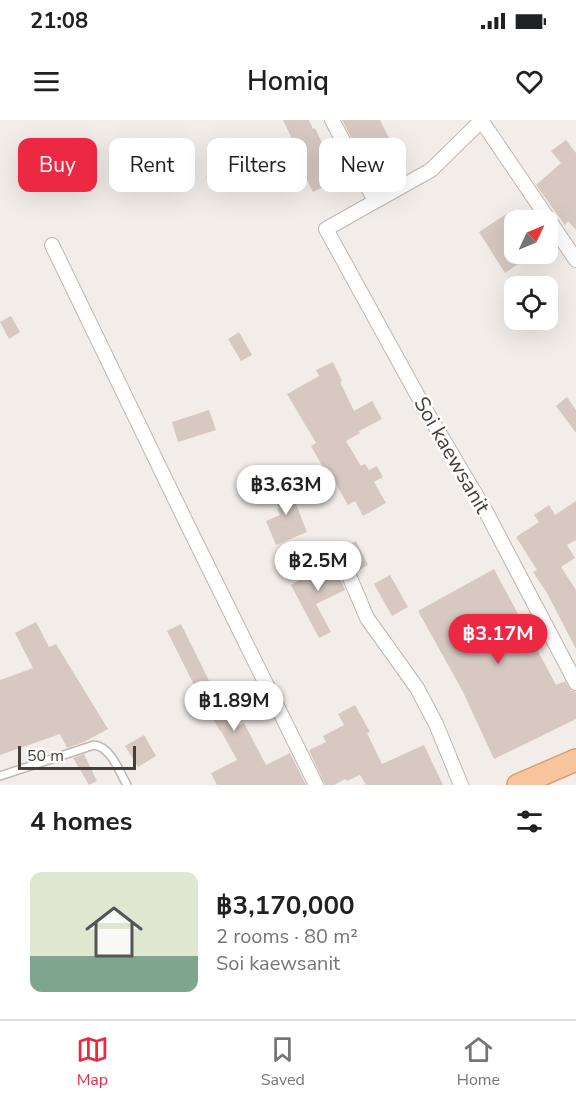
<!DOCTYPE html>
<html lang="en">
<head>
<meta charset="utf-8">
<style>
  :root { --surface:#fff; --page:#f2f2f2; --text:#202124; --muted:#757577; --line:#e0e0e0; --accent:#ec2842 }
  body { margin:0; font-family:"Nunito Sans",sans-serif; background:var(--page); color:var(--text); height:100vh; display:flex; flex-direction:column; font-size:22px; white-space:nowrap }
  * { box-sizing:border-box; margin:0 }
  p { font-size:20px; color:var(--muted) }
  .icon { flex:none; width:33px; height:33px; fill:none; stroke:currentColor; stroke-width:2; stroke-linecap:round; stroke-linejoin:round }
  .map { position:relative; height:665px; overflow:hidden }
  .side { display:flex; flex-direction:column; background:var(--surface); flex:1 }
  .side>* { flex:none }
  .top-card { position:absolute; left:18px; top:18px; width:540px; height:54px; display:flex; gap:12px }
  .needle { width:39px; rotate:46deg }
  .controls { position:absolute; left:504px; top:90px; display:grid; gap:12px }
  .controls a { display:grid; place-items:center; width:54px; height:54px; border-radius:12px; background:var(--surface); box-shadow:0 6px 24px #0002; font-size:30px }
  .scale { position:absolute; left:18px; bottom:15px; width:118px; box-sizing:border-box; padding-left:6px; border:3px solid #473d38; border-top:0; font-size:16px; line-height:21px; white-space:nowrap; color:#473d38; -webkit-text-stroke:4px #fff; paint-order:stroke }
  .price { position:absolute; translate:-50% -51px; padding:0 14px; border-radius:21px; background:#fff; color:#222; font-size:20px; line-height:39px; filter:drop-shadow(0 2px 3px #0008) }
  .price::after { content:''; position:absolute; left:50%; top:36px; width:18px; height:14px; margin-left:-9px; background:inherit; clip-path:polygon(0 0,100% 0,50% 100%) }
  .price.selected { background:var(--accent); color:#fff }
  ul { padding:0; list-style:none }
  li { display:flex; align-items:center; gap:18px; height:150px; padding:0 30px }
  li span { display:grid; place-items:center; flex:none; width:168px; height:120px; border-radius:12px; color:#555 }
  li>.icon { margin-inline-start:auto }
  span .icon { width:72px; height:72px; fill:#fffc; stroke-width:1 }
  li b { font-size:26px }
  h2 { display:flex; justify-content:space-between; align-items:center; height:72px; padding:0 30px; font-size:26px }
  .chip { padding:0 21px; border-radius:12px; background:var(--surface); box-shadow:0 6px 24px #0002; font-size:21px; line-height:54px }
  .chip.selected { background:var(--accent); color:#fff }
  .status { display:flex; justify-content:space-between; align-items:center; height:42px; padding:0 30px; background:var(--surface); direction:ltr }
  .status svg { height:16px; fill:currentColor }
  header { display:flex; justify-content:space-between; align-items:center; height:78px; padding:0 30px; background:var(--surface); font-size:27px; font-weight:600 }
  .tabs { display:flex; justify-content:space-around; align-items:center; height:84px; border-top:2px solid var(--line); background:var(--surface); font-size:16px; color:var(--muted) }
  .tabs a { display:grid; justify-items:center; gap:3px }
  .tabs .selected { color:var(--accent) }
  .map>svg:first-child { display:block }
  .building { fill:#d7c9c2 }
  .lines { fill:none; stroke-linecap:round; stroke-linejoin:round }
  .lane-casing { stroke:#c1b6af; stroke-width:10 }
  .street-casing { stroke:#c1b6af; stroke-width:16 }
  .primary-casing { stroke:#dc9c6e; stroke-width:24 }
  .lane { stroke:#fff; stroke-width:7 }
  .street { stroke:#fff; stroke-width:14 }
  .primary { stroke:#f8c49e; stroke-width:21 }
  .labels { text-anchor:middle; dominant-baseline:central; stroke-width:5; stroke-linejoin:round; paint-order:stroke }
  .street-label { font-size:21px; fill:#473d38; stroke:#fff }
</style>
</head>
<body>
<div class="status"><b>21:08</b><svg viewBox="0 0 49 12"><path d="M0 12V9h3v3zM5 12V6h3v6zM10 12V3h3v9zM15 12V0h3v12zM26 1h20v11H26zM47 4h2v5h-2z"/></svg></div>
<header><svg class="icon" aria-label="menu" viewBox="0 0 24 24"><path d="M4 6h16M4 12h16M4 18h16"/></svg>Homiq<svg class="icon" aria-label="heart" viewBox="0 0 24 24"><path d="M12 20l-8-8c-3-5 5-10 8-4 3-6 11-1 8 4z"/></svg></header>
<div class="map">
<svg width="576" height="665" viewBox="0 0 576 665">
  <rect width="100%" height="100%" fill="#f3ede9"/>
  <g class="building">
    <polygon points="283,0 309,0 313,9 315,8 327,34 337,29 345,44 343,45 348,55 313,72 287,21 292,19"/>
    <polygon points="342,0 380,0 390,20 361,36"/>
    <polygon points="566,20 576,33 576,110 568,101 565,105 536,65 561,43 551,31"/>
    <polygon points="514,89 514,138 518,144 505,153 479,112"/>
    <polygon points="11,196 20,212 9,219 0,202"/>
    <polygon points="239,212 252,235 241,241 228,219"/>
    <polygon points="333,242 342,261 340,262 354,291 372,281 382,299 359,311 360,313 346,321 361,346 365,344 369,350 377,346 383,357 374,362 386,383 363,396 355,381 348,385 328,350 325,351 311,326 316,323 287,274 319,256 316,250"/>
    <polygon points="567,277 576,290 576,313 556,286"/>
    <polygon points="209,290 216,310 178,322 172,302"/>
    <polygon points="287,361 307,412 276,425 266,401 280,395 277,389 279,388 270,368"/>
    <polygon points="576,381 576,420 567,425 575,438 561,447 576,470 576,529 547,473 533,452 537,450 516,417 539,402 534,395 549,385 555,395"/>
    <polygon points="356,421 368,445 357,451 346,426"/>
    <polygon points="331,437 345,470 316,484 331,512 319,518 291,465 305,457 302,451"/>
    <polygon points="494,449 556,565 565,561 571,570 576,572 576,599 494,639 462,570 418,491"/>
    <polygon points="390,455 408,487 392,496 374,464"/>
    <polygon points="36,502 49,527 56,524 108,609 84,622 67,628 60,614 0,635 0,560 33,548 15,513"/>
    <polygon points="181,504 222,587 236,607 244,603 266,645 290,633 306,665 217,665 211,653 237,640 221,611 220,611 199,575 167,511"/>
    <polygon points="355,585 370,612 367,613 382,644 424,625 443,665 366,665 360,655 347,661 345,659 334,665 325,665 309,630 326,622 323,616 344,605 338,594"/>
    <polygon points="144,615 156,636 138,647 125,626"/>
    <polygon points="84,634 97,661 89,665 73,638"/>
  </g>
  <g class="lines">
    <g class="lane-casing">
      <path id="lane" d="M0,656L94,625C111,627 119,651 127,665"/>
    </g>
    <g class="street-casing">
      <g id="street">
        <polyline points="332,0 375,81"/>
        <polyline points="481,0 576,140"/>
        <polyline points="482,0 431,50 326,109 425,289 485,390 576,563"/>
        <polyline points="52,125 188,406 316,665"/>
        <polyline points="339,432 367,498 417,568 436,604 461,665"/>
      </g>
    </g>
    <g class="primary-casing">
      <polyline id="primary" points="518,665 576,640"/>
    </g>
    <use href="#lane" class="lane"/>
    <use href="#street" class="street"/>
    <use href="#primary" class="primary"/>
  </g>
  <g class="labels">
    <g class="street-label">
      <text transform="translate(452 335) rotate(60)">Soi kaewsanit</text>
    </g>
  </g>
</svg>
<div class="controls">
<a><svg class="needle" viewBox="-14 -14 28 28"><path d="M0-13l5 13h-10z" fill="#e53935"/><path d="M0 13l5-13h-10z" fill="#757577"/></svg></a>
<a><svg class="icon" aria-label="locate" viewBox="0 0 24 24"><circle cx="12" cy="12" r="6"/><path d="M12 2v4M12 18v4M2 12h4M18 12h4"/></svg></a>
</div>
<div class="scale">50 m</div>
<b class="price" style="left:286px;top:396px">฿3.63M</b>
<b class="price" style="left:318px;top:472px">฿2.5M</b>
<b class="price selected" style="left:498px;top:545px">฿3.17M</b>
<b class="price" style="left:234px;top:612px">฿1.89M</b>
<div class="top-card">
<a class="chip selected">Buy</a>
<a class="chip">Rent</a>
<a class="chip">Filters</a>
<a class="chip">New</a>
</div>
</div>
<section class="side">
<h2>4 homes<svg class="icon" aria-label="filters" viewBox="0 0 24 24"><path d="M4 7h16M4 17h16"/><circle cx="9" cy="7" r="2"/><circle cx="15" cy="17" r="2"/></svg></h2>
<ul>
<li><span style="background:linear-gradient(#dfe7d0 70%,#7fa58c 0)"><svg class="icon" aria-label="home" viewBox="0 0 24 24"><path d="M3 11l9-7 9 7M6 9v11h12V9"/></svg></span><div><b>฿3,170,000</b><p>2 rooms · 80 m²</p><p>Soi kaewsanit</p></div></li>
</ul>
</section>
<nav class="tabs">
<a class="selected"><svg class="icon" aria-label="map" viewBox="0 0 24 24"><path d="M3 6l6-2 6 2 6-2v14l-6 2-6-2-6 2zM9 4v14M15 6v14"/></svg>Map</a>
<a><svg class="icon" aria-label="saved" viewBox="0 0 24 24"><path d="M7 4h10v16l-5-4-5 4z"/></svg>Saved</a>
<a><svg class="icon" aria-label="home" viewBox="0 0 24 24"><path d="M3 11l9-7 9 7M6 9v11h12V9"/></svg>Home</a>
</nav>
</body>
</html>
